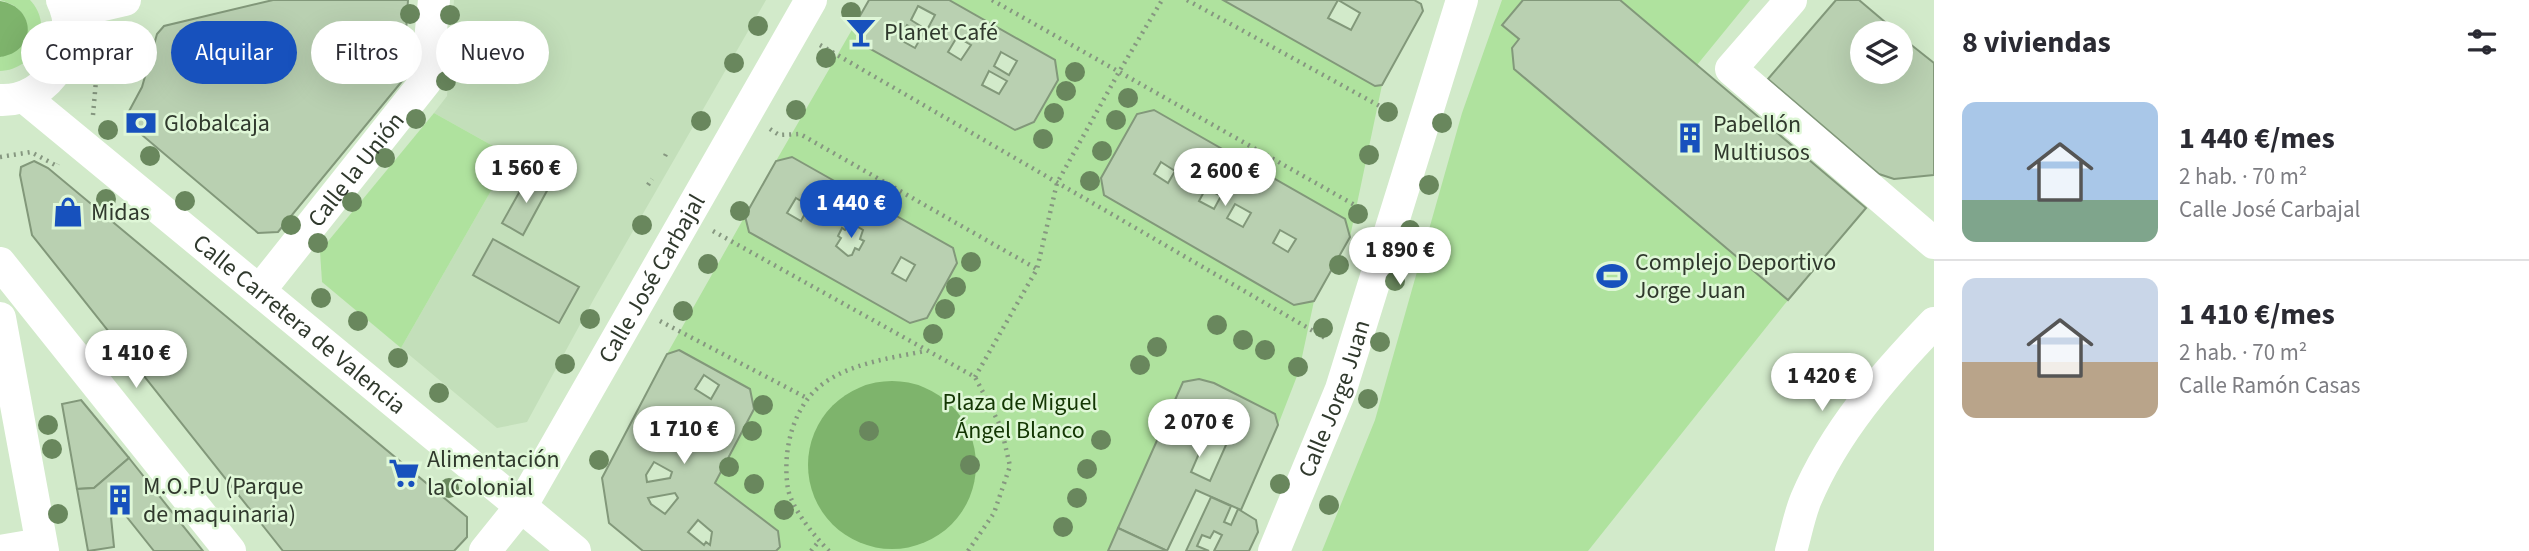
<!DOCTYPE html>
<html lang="es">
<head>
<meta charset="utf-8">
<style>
  :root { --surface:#fff; --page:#f2f2f3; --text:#2b2b33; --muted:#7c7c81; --line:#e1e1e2; --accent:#1751bd }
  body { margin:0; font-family:"Source Sans 3",sans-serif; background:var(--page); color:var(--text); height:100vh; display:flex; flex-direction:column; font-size:26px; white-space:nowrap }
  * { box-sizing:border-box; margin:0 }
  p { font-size:23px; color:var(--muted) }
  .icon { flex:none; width:38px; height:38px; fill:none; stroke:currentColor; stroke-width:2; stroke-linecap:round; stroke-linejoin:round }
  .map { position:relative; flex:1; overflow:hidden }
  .drawer { display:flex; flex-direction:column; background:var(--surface); width:595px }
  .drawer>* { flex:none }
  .hud { position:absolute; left:21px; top:21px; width:665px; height:63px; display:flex; gap:14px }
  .tools { position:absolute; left:1850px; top:21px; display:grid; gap:14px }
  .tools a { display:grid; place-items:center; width:63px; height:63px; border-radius:50%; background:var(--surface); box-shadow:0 7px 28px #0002; font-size:35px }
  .price { position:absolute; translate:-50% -60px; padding:0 16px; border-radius:24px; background:#fff; color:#222; font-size:23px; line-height:46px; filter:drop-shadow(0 2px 4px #0008) }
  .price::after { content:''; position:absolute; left:50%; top:42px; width:21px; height:16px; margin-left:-10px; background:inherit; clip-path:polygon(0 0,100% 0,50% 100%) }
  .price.current { background:var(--accent); color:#fff }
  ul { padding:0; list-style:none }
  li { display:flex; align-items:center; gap:21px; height:175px; padding:0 28px }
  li+li { border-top:2px solid var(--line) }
  li span { display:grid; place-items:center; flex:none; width:196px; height:140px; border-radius:14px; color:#555 }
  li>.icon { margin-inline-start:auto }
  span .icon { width:84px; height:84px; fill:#fffc; stroke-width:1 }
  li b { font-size:30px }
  h2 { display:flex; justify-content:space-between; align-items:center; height:84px; padding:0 28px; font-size:30px }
  .pill { padding:0 24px; border-radius:32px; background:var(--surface); box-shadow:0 7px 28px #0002; font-size:24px; line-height:63px }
  .pill.current { background:var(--accent); color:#fff }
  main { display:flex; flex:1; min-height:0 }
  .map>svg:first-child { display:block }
  .built { fill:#c3dfba }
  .green { fill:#afe29e }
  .water { fill:#7eb46c }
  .building { fill:#b9d0b1; stroke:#82987a; stroke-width:2; fill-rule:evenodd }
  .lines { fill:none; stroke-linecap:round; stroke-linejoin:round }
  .path { stroke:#869780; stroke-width:4.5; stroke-dasharray:2 5; stroke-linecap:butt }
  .minor { stroke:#fff; stroke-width:32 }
  .tree { fill:#69875d }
  .labels { text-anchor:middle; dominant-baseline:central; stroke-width:5; stroke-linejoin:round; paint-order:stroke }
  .poi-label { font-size:24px; fill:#30392d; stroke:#dff7d7; text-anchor:start }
  .street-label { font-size:24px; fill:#30392d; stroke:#dff7d7 }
  .park-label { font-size:24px; fill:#133603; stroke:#dff7d7 }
</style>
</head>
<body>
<main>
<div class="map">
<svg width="1934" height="551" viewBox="0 0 1934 551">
  <rect width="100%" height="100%" fill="#d2eaca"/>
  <polygon class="built" points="454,0 766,0 595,297 527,422 497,428 401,348 511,156 434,113 447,96"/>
  <g class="green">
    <path d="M0,0H30C55,26 36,70 0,71V57H2L27,23C22,8 13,4 0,0Z"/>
    <polygon points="949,0 1223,0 1375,86 1382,85 1350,237 1345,219 1154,110 1137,115 1101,178 1104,195 1293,305 1314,301 1299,371 1278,425 1275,414 1214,383 1199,379 1183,382 1108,551 776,551 780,547 778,531 715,483 754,409 750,389 679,350 667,354 745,216 749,232 910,323 927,318 957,263 953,248 792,157 776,161 857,21 860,43 1015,130 1035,122 1058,80 1055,60"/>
    <polygon points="1502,0 1750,0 1697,65 1866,208 1784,305 1588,551 1322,551 1375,420 1462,113"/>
    <polygon points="434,113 511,156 401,348 322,282 320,251"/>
  </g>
  <g class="water">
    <path d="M0,1C37,7 37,52 0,57Z"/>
    <circle cx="892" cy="465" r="84"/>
  </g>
  <g class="building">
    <polygon points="273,0 408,0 403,80 278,232 258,233 129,124 127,115 142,87 157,34 164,26"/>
    <path d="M869,0H949L1055,60L1058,80L1034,122L1015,130L860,43L857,21ZM918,6L935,15L927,30L911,20ZM907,25L923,34L915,48L899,39ZM957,37L971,45L961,60L948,52ZM1001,52L1017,61L1009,75L994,66ZM989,71L1007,81L999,94L982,85Z"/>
    <path d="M1223,0H1414L1421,4L1423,11L1382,85L1375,86ZM1338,0L1360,13L1351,30L1328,18Z"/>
    <polygon points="1523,0 1620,0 1866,208 1788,300 1514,69 1512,48 1519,39 1502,25"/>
    <polygon points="1836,0 1859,0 1898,33 1862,33 1862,72 1900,72 1900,36 1934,63 1934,175 1894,179 1879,174 1768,79"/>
    <path d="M1154,110L1345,219L1350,237L1314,301L1294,305L1104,195L1101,178L1137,114ZM1161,162L1175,171L1168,183L1154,174ZM1206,188L1221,196L1214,209L1199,201ZM1235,204L1251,213L1243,227L1227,218ZM1280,230L1296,239L1288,252L1273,243Z"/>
    <path d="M792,157L953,248L957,263L927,318L910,323L749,232L745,216L776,161ZM796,198L809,206L801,221L787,213ZM851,223L863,230L860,239L864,241L859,250L855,248L852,255L848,256L836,246L841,238L838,236L842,228L845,230ZM901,257L915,265L906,281L892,273Z"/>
    <polygon points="34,161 48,168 467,517 467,537 454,551 283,551 32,235 20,175 21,167"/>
    <polygon points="529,175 549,187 523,235 502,223"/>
    <polygon points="493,239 579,287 559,323 473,275"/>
    <path d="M679,350L750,389L754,409L715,483L778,531L780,547L776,551H643L609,523L602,478L667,354ZM704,375L719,385L711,399L695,389ZM689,416L693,418L690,424L697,429L686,446L670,436L681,418L685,421ZM654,462L672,472L670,478L647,482L646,475ZM675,493L678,498L665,514L651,504L648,498ZM698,520L712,532L710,545L706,542L704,545L688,532Z"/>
    <path d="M1199,379L1214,383L1275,414L1278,425L1241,510L1196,490L1167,551L1118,528L1183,382ZM1210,428L1230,436L1210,481L1191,472Z"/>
    <polygon points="81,400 129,458 94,488 77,489 62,404"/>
    <polygon points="129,458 203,551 154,551 122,511 111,517 114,547 88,551 77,489 94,488"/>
    <polygon points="1211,497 1231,506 1224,522 1231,525 1238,509 1256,520 1258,532 1249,551 1214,551 1222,535 1214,531 1210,538 1202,535 1197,546 1209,551 1186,551"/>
    <polygon points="1118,528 1163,549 1167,551 1108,551"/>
  </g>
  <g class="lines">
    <g class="path">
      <polyline points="992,0 1367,212"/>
      <polyline points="1187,0 1396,115"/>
      <polyline points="820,45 1327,339"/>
      <polyline points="93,115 97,69 115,33"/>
      <polyline points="770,129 779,135 800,134 1037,269"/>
      <polyline points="665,156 668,150"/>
      <polyline points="0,157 31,152 57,166 58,164"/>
      <polyline points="648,185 652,179"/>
      <polyline points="713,231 975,377 1001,427 1010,466 994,513 968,551"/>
      <polyline points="660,321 807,398"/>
      <polyline points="975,377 1037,269 1057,183 1119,72 1162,0"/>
      <polyline points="811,551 819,541"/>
      <path d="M829,551C815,537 792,509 788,489C782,452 792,406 824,383C852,363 891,358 925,351"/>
    </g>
    <g class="minor">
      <polyline points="1791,0 1731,69 1934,243"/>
      <polyline points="69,13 125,0"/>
      <path id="s1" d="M24,97L575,551"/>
      <path d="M0,100C50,102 84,44 62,0"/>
      <polyline points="0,263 230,551"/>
      <path id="s2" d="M260,290L426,81L434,0"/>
      <polyline points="0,318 43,551"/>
      <polyline points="0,551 41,544"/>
      <path id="s3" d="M485,551L522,505L811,0"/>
      <path id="s4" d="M1274,551L1341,389L1462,0"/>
      <path d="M1791,551C1796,534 1799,516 1806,499C1835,431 1883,376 1934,323"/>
    </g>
  </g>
  <g class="tree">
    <circle cx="851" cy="12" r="10"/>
    <circle cx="410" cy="14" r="10"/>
    <circle cx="450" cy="15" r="10"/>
    <circle cx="758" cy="26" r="10"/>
    <circle cx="826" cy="58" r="10"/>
    <circle cx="734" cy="63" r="10"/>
    <circle cx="405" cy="64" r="10"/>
    <circle cx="1075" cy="72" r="10"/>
    <circle cx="446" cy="81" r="10"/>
    <circle cx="1066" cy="91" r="10"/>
    <circle cx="1128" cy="98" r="10"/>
    <circle cx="796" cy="110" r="10"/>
    <circle cx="1388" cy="112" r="10"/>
    <circle cx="1054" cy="113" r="10"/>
    <circle cx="416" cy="119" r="10"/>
    <circle cx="1116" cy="120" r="10"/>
    <circle cx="701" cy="121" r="10"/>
    <circle cx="1442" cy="123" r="10"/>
    <circle cx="108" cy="130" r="10"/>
    <circle cx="1043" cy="139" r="10"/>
    <circle cx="1102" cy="151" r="10"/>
    <circle cx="1369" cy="155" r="10"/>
    <circle cx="150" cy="156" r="10"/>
    <circle cx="385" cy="158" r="10"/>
    <circle cx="1090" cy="181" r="10"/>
    <circle cx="1429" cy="185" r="10"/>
    <circle cx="106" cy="199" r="10"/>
    <circle cx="185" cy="201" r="10"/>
    <circle cx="352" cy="202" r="10"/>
    <circle cx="740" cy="211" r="10"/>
    <circle cx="1358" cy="214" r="10"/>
    <circle cx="291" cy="225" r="10"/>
    <circle cx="642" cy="225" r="10"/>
    <circle cx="1410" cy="230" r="10"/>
    <circle cx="318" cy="243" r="10"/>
    <circle cx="971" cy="262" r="10"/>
    <circle cx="708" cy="264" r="10"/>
    <circle cx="1339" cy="265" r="10"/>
    <circle cx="1395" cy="281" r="10"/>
    <circle cx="956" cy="287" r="10"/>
    <circle cx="321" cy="298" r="10"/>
    <circle cx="945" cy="309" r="10"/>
    <circle cx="683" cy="311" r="10"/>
    <circle cx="590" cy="319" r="10"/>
    <circle cx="358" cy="321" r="10"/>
    <circle cx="1217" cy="325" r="10"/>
    <circle cx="1323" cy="328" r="10"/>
    <circle cx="933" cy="334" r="10"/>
    <circle cx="1243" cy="340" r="10"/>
    <circle cx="1380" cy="342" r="10"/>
    <circle cx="1157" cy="347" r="10"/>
    <circle cx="1265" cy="350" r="10"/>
    <circle cx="398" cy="358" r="10"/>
    <circle cx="565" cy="364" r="10"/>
    <circle cx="1140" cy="365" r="10"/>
    <circle cx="1298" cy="367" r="10"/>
    <circle cx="439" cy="393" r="10"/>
    <circle cx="1368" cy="399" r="10"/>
    <circle cx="763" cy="405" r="10"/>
    <circle cx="48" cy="425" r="10"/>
    <circle cx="752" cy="431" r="10"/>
    <circle cx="869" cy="431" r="10"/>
    <circle cx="1101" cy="440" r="10"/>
    <circle cx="52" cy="449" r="10"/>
    <circle cx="599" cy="460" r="10"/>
    <circle cx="970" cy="465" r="10"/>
    <circle cx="729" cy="467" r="10"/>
    <circle cx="1087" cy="469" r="10"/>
    <circle cx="754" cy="484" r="10"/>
    <circle cx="1280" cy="484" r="10"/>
    <circle cx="449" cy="488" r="10"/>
    <circle cx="1077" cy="498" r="10"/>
    <circle cx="1329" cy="505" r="10"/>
    <circle cx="784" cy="510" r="10"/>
    <circle cx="58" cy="514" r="10"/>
    <circle cx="1063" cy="527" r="10"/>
  </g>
  <defs>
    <g id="bar-bare" transform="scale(2.415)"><path d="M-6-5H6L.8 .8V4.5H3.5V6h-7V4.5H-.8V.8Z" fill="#1751bd" stroke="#dff7d7" stroke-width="2.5" paint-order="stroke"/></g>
    <g id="bank-bare" transform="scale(2.415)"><path d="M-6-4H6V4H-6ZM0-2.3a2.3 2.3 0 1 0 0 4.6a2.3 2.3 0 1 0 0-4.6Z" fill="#1751bd" stroke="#dff7d7" stroke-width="2.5" paint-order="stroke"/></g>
    <g id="building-bare" transform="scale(2.415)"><path d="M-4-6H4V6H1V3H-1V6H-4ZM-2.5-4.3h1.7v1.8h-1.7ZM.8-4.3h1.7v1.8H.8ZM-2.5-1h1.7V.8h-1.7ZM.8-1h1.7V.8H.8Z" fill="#1751bd" stroke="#dff7d7" stroke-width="2.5" paint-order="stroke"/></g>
    <g id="shop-bare" transform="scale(2.415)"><path d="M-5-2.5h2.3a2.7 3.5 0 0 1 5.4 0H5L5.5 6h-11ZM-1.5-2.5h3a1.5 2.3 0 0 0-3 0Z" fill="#1751bd" stroke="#dff7d7" stroke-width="2.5" paint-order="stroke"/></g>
    <g id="stadium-bare" transform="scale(2.415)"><path d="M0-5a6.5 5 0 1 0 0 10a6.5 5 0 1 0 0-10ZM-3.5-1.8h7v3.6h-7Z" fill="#1751bd" stroke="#dff7d7" stroke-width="2.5" paint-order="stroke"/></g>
    <g id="supermarket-bare" transform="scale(2.415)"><path d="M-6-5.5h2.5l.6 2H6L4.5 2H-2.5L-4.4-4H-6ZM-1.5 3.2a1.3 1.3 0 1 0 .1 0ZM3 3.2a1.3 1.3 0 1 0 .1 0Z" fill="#1751bd" stroke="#dff7d7" stroke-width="2.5" paint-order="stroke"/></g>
  </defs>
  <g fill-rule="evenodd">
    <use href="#bar-bare" x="861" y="32"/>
    <use href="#bank-bare" x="141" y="123"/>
    <use href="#building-bare" x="1690" y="138"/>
    <use href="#shop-bare" x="68" y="212"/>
    <use href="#stadium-bare" x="1612" y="276"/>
    <use href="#supermarket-bare" x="404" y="473"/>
    <use href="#building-bare" x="120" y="500"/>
  </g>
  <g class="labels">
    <g class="poi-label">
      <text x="884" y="32">Planet Café</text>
      <text x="164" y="123">Globalcaja</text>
      <text x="1713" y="124">Pabellón<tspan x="1713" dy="28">Multiusos</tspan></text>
      <text x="91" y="212">Midas</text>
      <text x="1635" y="262">Complejo Deportivo<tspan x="1635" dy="28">Jorge Juan</tspan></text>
      <text x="427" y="459">Alimentación<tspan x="427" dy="28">la Colonial</tspan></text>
      <text x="143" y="486">M.O.P.U (Parque<tspan x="143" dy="28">de maquinaria)</tspan></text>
    </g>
    <g class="street-label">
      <text stroke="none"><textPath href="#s2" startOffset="154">Calle la Unión</textPath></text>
      <text stroke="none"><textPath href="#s3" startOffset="320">Calle José Carbajal</textPath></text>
      <text stroke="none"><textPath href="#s1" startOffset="357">Calle Carretera de Valencia</textPath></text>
      <text stroke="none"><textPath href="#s4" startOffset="164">Calle Jorge Juan</textPath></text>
    </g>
    <g class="park-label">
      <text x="1020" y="402">Plaza de Miguel<tspan x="1020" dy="28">Ángel Blanco</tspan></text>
    </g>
  </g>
</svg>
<div class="tools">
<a><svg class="icon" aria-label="layers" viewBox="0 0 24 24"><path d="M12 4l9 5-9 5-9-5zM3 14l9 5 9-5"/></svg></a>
</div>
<b class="price" style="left:526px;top:205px">1 560 €</b>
<b class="price" style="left:1225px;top:208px">2 600 €</b>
<b class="price current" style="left:851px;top:240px">1 440 €</b>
<b class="price" style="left:1400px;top:287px">1 890 €</b>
<b class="price" style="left:136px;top:390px">1 410 €</b>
<b class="price" style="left:1822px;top:413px">1 420 €</b>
<b class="price" style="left:1199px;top:459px">2 070 €</b>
<b class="price" style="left:684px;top:466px">1 710 €</b>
<div class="hud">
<a class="pill">Comprar</a>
<a class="pill current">Alquilar</a>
<a class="pill">Filtros</a>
<a class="pill">Nuevo</a>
</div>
</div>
<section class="drawer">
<h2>8 viviendas<svg class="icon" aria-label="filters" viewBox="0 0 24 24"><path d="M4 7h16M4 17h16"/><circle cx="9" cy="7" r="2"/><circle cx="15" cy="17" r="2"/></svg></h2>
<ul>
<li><span style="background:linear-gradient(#a9c7e8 70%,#7fa58c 0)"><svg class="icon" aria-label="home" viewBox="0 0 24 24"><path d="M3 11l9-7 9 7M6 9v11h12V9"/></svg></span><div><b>1 440 €/mes</b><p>2 hab. · 70 m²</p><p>Calle José Carbajal</p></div></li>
<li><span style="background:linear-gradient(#c9d6e8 60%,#b9a48a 0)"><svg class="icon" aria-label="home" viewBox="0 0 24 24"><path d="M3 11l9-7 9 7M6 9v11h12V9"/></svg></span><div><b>1 410 €/mes</b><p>2 hab. · 70 m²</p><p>Calle Ramón Casas</p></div></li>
</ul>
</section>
</main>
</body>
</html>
